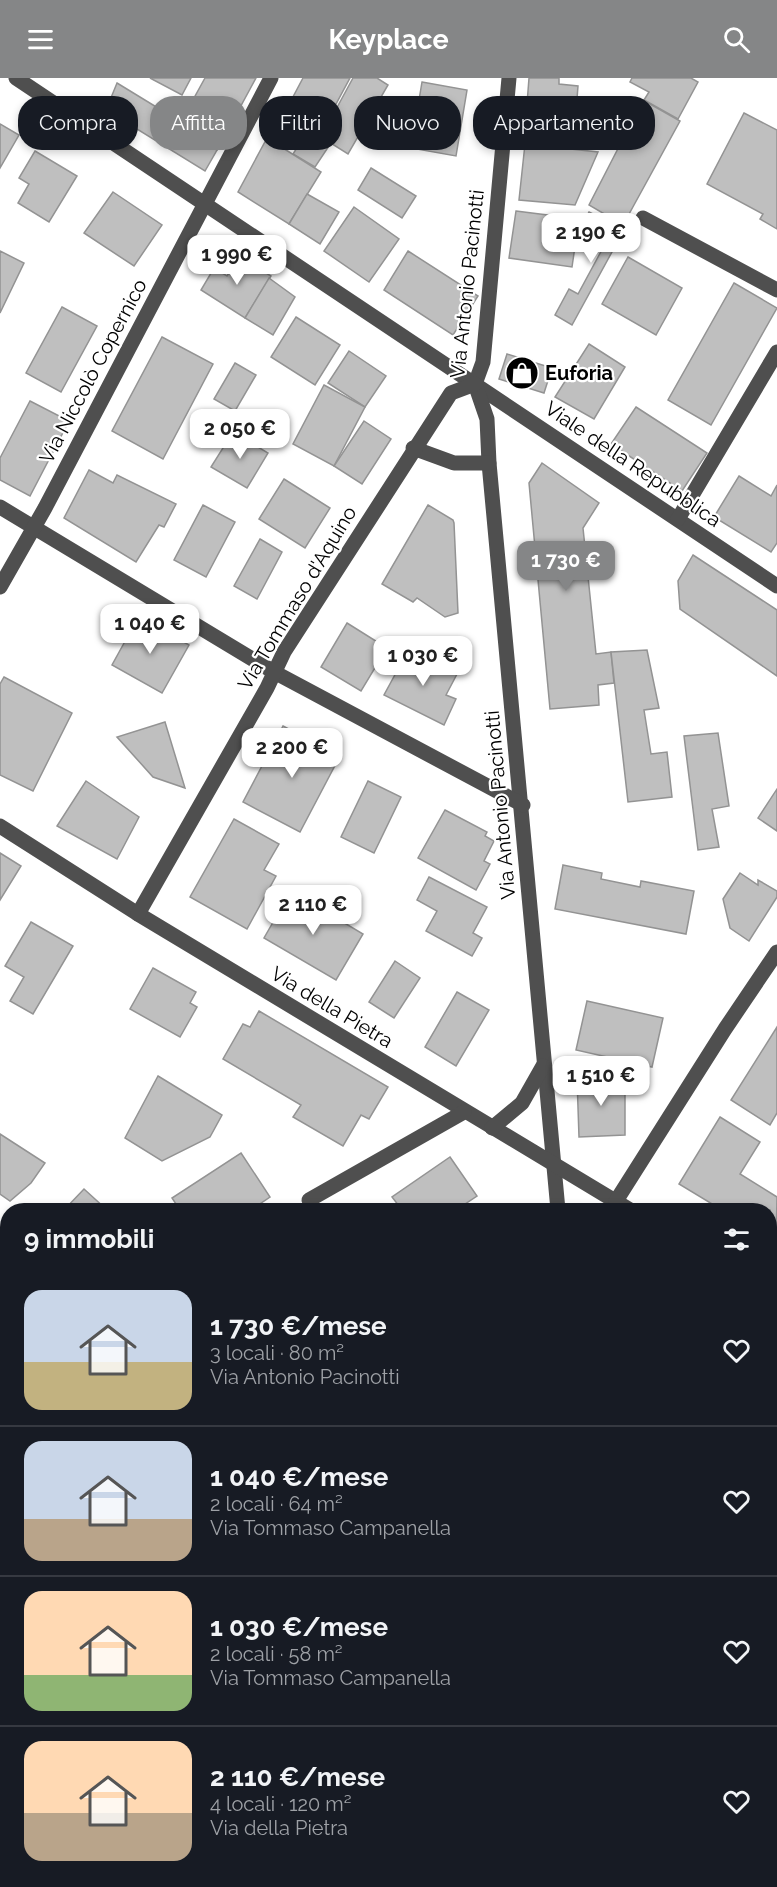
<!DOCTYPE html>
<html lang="it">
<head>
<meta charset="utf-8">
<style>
  :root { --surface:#171b24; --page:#242831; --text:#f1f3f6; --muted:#9ea1a6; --line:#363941; --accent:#858687 }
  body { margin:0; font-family:Raleway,sans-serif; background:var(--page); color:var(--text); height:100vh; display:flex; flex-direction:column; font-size:22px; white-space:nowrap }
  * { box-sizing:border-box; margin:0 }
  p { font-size:20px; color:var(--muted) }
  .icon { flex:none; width:33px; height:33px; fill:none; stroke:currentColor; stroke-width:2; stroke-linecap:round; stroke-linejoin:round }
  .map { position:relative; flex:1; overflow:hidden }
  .side { position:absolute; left:0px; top:1125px; width:777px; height:684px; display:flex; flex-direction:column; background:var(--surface); border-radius:24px 24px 0 0; box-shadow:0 3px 9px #0003 }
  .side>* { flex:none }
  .top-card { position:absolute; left:18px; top:18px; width:741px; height:54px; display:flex; gap:12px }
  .price { position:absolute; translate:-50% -51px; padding:0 14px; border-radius:12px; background:#fff; color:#222; font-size:20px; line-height:39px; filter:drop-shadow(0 2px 3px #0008) }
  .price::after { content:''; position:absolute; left:50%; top:36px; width:18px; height:14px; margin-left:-9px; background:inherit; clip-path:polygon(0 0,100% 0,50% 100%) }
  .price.current { background:var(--accent); color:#fff }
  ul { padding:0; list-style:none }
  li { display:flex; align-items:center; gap:18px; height:150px; padding:0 24px }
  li+li { border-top:2px solid var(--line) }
  li span { display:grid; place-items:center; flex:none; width:168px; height:120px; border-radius:18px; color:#555 }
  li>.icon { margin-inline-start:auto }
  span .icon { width:72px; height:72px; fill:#fffc; stroke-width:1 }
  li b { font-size:26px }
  h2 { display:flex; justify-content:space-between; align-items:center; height:72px; padding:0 24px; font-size:26px }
  .chip { padding:0 21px; border-radius:24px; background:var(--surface); box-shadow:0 3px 9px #0003; font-size:21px; line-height:54px }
  .chip.current { background:var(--accent); color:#fff }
  header { display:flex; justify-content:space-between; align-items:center; height:78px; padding:0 24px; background:var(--accent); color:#fff; font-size:27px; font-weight:700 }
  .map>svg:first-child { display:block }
  .building { fill:#bfbfbf; stroke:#939393; stroke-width:1.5 }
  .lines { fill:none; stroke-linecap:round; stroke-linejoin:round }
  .minor { stroke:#4f4f4f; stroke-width:15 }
  .rail-casing { stroke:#000; stroke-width:7 }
  .rail { stroke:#fff; stroke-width:4.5; stroke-dasharray:14; stroke-linecap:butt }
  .labels { text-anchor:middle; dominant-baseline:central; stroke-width:4.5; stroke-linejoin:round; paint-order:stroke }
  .street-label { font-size:20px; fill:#000; stroke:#fff }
  .poi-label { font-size:20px; font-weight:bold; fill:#000; stroke:#fff; text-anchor:start }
</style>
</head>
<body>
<header><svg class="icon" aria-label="menu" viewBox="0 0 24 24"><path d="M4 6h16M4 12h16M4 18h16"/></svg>Keyplace<svg class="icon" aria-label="search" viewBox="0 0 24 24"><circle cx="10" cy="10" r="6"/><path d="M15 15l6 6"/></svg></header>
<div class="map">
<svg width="777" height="1809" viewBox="0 0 777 1809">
  <rect width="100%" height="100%" fill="#fff"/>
  <g class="building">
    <polygon points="150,0 191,0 182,17"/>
    <polygon points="205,0 256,0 217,72 177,51"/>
    <polygon points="303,0 350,0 321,54 285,34"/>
    <polygon points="353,0 377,0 388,7 348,76 321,59"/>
    <polygon points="529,0 559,0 559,6 578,8 574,59 559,57 558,68 524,65"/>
    <polygon points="632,0 691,0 698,4 678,41 644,22 649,14 630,4"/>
    <polygon points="422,4 467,12 456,78 411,70"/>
    <polygon points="117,5 181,44 177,51 217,72 205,93 106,32"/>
    <polygon points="643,22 680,43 623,147 589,127"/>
    <polygon points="744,35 777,52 777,151 760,141 763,136 707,106"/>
    <polygon points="0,46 19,57 0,90"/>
    <polygon points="308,52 329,68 315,89 293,76"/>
    <polygon points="267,60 321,94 289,146 238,114"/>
    <polygon points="525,66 598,74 575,127 519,122"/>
    <polygon points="35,73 77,98 49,144 18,125 29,106 19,100"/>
    <polygon points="371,90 416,118 402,140 358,112"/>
    <polygon points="113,114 162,147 134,188 84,155"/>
    <polygon points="307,116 339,134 320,166 289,146"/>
    <polygon points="354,129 399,161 369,204 324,173"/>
    <polygon points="516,133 579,141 572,189 509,180"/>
    <polygon points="589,134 624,152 572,247 555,237 569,211 578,216 604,168 578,154"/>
    <polygon points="0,173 24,185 0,235"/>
    <polygon points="408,173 478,218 453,257 384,212"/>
    <polygon points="239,178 271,198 245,240 201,212 214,190 227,198"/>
    <polygon points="628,179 682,210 656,257 602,226"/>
    <polygon points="269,200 295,219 273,257 245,240"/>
    <polygon points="734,205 777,230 711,347 668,322"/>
    <polygon points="62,229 97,248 61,314 26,295"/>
    <polygon points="296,239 340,267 315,307 271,279"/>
    <polygon points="162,259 213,286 163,381 112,353"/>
    <polygon points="589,266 625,289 594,341 555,319"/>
    <polygon points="349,273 386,298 365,329 328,305"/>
    <polygon points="507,276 552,290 544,315 499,301"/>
    <polygon points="235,285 256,297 235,333 214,321"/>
    <polygon points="324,307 365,329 334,388 293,366"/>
    <polygon points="30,323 69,343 30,418 0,402 0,380"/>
    <polygon points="636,329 707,375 682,413 611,366"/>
    <polygon points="364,343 391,361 362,406 334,388"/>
    <polygon points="233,354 268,375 247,410 211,389"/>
    <polygon points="542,385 599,425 583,450 596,576 611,574 614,605 598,607 599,627 550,631 529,405"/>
    <polygon points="89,392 113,405 117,397 176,426 164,449 159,447 136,484 64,440"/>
    <polygon points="739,398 771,418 777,407 777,465 771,474 714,439"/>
    <polygon points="284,401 330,430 305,470 259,441"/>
    <polygon points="203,427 235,444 206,499 174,482"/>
    <polygon points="428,427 453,442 454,445 458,535 445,539 417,520 413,524 382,506"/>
    <polygon points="260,461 282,474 257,521 234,508"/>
    <polygon points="693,477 777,532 777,598 680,531 678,503"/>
    <polygon points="139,538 189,567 162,615 112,587"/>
    <polygon points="347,545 387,570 361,613 321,589"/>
    <polygon points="409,571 457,596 446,617 456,621 444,647 384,617"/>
    <polygon points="647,572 659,630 644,632 651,676 667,674 672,719 628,724 611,574"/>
    <polygon points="4,599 72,635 33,713 0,697 0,606"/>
    <polygon points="165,644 185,710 153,699 117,659"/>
    <polygon points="283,648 340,678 300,754 243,724"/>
    <polygon points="718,655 729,728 712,731 719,769 698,772 684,658"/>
    <polygon points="86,703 139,739 117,781 57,748"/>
    <polygon points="368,703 401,719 374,775 341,759"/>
    <polygon points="777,711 777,753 758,740"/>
    <polygon points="445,732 487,754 485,758 494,763 484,783 490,786 476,812 418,780"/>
    <polygon points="234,741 279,766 264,792 276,798 247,851 190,819"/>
    <polygon points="0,775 21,788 0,822"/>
    <polygon points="563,787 602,795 601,801 640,809 641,803 694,813 686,856 555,831"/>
    <polygon points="740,795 758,807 758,802 777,813 777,819 749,863 730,850 723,821"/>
    <polygon points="429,799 487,829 473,855 482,860 472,878 426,853 437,833 417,822"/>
    <polygon points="291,813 363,856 336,902 264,860"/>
    <polygon points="31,844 73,868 33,936 10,923 24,899 5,888"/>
    <polygon points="395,883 420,900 394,940 369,924"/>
    <polygon points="153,890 196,914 190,925 197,929 180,959 130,931"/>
    <polygon points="457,914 489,932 456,988 425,969"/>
    <polygon points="587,923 663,940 652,989 576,972"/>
    <polygon points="259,933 388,1009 369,1041 361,1037 343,1068 293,1039 301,1027 223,981 243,946 250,949"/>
    <polygon points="777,949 777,1035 770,1047 731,1022"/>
    <polygon points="158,998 222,1037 210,1059 162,1083 125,1060"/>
    <polygon points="577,1000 625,1002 625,1057 579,1059"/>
    <polygon points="720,1039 760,1064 740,1096 777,1119 776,1166 770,1162 770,1132 722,1132 679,1106"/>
    <polygon points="0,1056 45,1085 31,1105 10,1123 0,1116"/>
    <polygon points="241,1075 270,1119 251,1132 180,1132 172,1120"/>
    <polygon points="450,1079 477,1118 456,1132 402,1132 392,1119"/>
    <polygon points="84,1111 107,1132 64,1132"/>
    <polygon points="775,1294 777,1295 777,1352 770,1348 770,1304"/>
    <polygon points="770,1492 777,1494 777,1586 770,1585 770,1549 775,1525 770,1524"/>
    <polygon points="770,1639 777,1641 777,1753 770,1751"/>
  </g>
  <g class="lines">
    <g class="minor">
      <polyline points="16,0 777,508"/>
      <polyline points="509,0 483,284 475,306 487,341 489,385 558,1132"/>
      <polyline points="643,140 777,212"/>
      <polyline points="413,370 454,385 489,385"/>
      <polyline points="0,429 274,594 523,727"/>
      <polyline points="678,441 777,274"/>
      <polyline points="0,509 45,430 271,0"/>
      <polyline points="0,748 138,836 630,1132"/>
      <polyline points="138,836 267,610 284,574 451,315 475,306"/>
      <polyline points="492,1050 522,1025 543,988"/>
      <polyline points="309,1122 464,1034"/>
      <polyline points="616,1123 725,951 777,874"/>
      <polyline points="770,1220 777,1224"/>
      <polyline points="7,1314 8,1315"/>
      <polyline points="770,1799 777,1803"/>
      <polyline points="580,1802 581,1809"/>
    </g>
    <g class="rail-casing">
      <g id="rail">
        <polyline points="0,1223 8,1229"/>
        <polyline points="0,1243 8,1249"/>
        <polyline points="682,1802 691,1809"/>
        <polyline points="706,1802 715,1809"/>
      </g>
    </g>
    <use href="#rail" class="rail"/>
  </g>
  <defs>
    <g id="shop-disc" transform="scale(1.725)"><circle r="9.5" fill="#000" stroke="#fff"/><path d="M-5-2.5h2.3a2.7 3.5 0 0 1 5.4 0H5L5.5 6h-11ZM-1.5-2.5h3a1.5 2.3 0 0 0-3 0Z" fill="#fff"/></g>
  </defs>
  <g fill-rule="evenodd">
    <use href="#shop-disc" x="522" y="295"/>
  </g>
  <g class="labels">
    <g class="street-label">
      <text transform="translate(467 206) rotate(-84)">Via Antonio Pacinotti</text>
      <text transform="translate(93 293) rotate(-62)">Via Niccolò Copernico</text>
      <text transform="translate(633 386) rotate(34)">Viale della Repubblica</text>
      <text transform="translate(297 520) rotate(-59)">Via Tommaso d'Aquino</text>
      <text transform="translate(500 727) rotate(-95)">Via Antonio Pacinotti</text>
      <text transform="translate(332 929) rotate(31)">Via della Pietra</text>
    </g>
    <g class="poi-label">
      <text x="545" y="295">Euforia</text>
    </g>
  </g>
</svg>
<b class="price" style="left:591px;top:186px">2 190 €</b>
<b class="price" style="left:237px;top:208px">1 990 €</b>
<b class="price" style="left:240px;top:382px">2 050 €</b>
<b class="price current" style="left:566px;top:514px">1 730 €</b>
<b class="price" style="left:150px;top:577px">1 040 €</b>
<b class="price" style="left:423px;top:609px">1 030 €</b>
<b class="price" style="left:292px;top:701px">2 200 €</b>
<b class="price" style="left:313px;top:858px">2 110 €</b>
<b class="price" style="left:601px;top:1029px">1 510 €</b>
<div class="top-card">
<a class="chip">Compra</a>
<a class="chip current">Affitta</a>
<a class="chip">Filtri</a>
<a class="chip">Nuovo</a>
<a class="chip">Appartamento</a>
</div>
<section class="side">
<h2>9 immobili<svg class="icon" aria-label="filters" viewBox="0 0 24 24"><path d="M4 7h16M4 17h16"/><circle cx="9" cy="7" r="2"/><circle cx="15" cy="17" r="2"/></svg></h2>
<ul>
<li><span style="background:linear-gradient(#c9d6e8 60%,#c2b280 0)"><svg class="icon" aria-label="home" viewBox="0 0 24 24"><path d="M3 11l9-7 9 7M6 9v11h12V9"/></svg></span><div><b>1 730 €/mese</b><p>3 locali · 80 m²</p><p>Via Antonio Pacinotti</p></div><svg class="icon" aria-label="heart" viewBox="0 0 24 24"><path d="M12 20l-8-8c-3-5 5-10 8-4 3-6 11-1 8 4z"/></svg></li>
<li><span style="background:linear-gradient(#c9d6e8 65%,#b9a48a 0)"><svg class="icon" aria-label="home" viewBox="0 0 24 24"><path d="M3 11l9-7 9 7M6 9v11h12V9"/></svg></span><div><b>1 040 €/mese</b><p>2 locali · 64 m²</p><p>Via Tommaso Campanella</p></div><svg class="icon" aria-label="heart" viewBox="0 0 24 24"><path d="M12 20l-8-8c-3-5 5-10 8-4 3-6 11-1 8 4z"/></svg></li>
<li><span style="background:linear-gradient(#ffd9b3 70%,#8fb573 0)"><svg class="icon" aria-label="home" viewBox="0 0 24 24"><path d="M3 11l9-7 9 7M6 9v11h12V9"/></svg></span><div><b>1 030 €/mese</b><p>2 locali · 58 m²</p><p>Via Tommaso Campanella</p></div><svg class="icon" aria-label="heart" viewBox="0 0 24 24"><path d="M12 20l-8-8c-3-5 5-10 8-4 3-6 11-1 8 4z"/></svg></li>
<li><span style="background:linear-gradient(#ffd9b3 60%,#b9a48a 0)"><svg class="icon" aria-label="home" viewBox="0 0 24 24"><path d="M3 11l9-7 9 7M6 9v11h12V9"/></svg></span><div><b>2 110 €/mese</b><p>4 locali · 120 m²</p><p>Via della Pietra</p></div><svg class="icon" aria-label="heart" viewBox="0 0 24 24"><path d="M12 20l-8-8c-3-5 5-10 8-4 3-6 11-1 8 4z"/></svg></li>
</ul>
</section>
</div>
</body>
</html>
